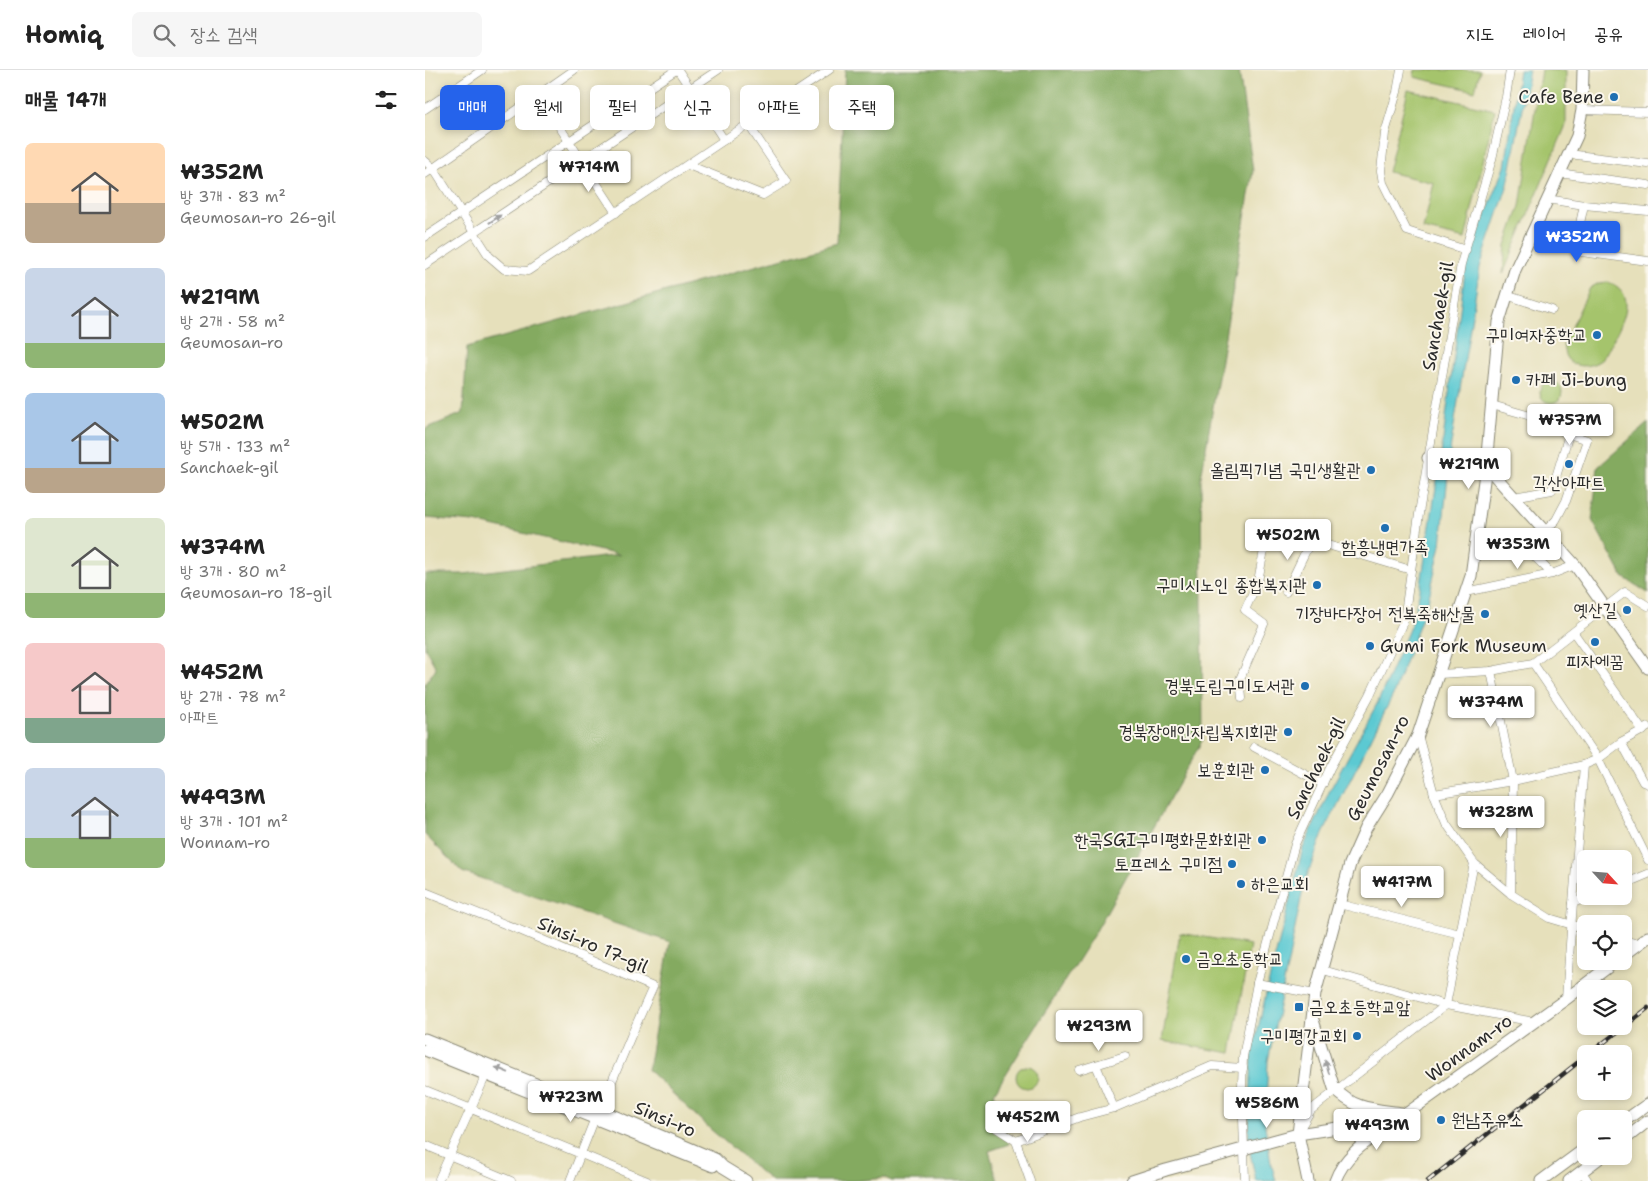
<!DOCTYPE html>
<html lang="ko">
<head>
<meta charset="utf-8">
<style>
  :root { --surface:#fff; --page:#f6f6f6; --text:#222; --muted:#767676; --line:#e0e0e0; --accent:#2563eb }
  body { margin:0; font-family:"Shantell Sans","Poor Story",sans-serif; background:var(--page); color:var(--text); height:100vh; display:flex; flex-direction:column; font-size:19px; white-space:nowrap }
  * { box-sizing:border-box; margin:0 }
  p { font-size:16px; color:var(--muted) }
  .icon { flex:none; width:28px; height:28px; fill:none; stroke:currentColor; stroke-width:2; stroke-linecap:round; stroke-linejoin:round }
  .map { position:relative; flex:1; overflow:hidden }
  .drawer { display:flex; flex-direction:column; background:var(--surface); width:425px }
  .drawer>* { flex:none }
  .guide { position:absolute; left:15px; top:15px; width:475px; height:45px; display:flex; gap:10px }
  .needle { width:32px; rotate:116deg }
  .controls { position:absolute; left:1152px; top:780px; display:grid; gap:10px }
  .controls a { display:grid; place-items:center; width:55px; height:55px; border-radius:8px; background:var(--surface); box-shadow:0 2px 8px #0003; font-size:25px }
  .price { position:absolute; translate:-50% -42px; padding:0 11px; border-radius:5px; background:#fff; color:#222; font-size:16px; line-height:32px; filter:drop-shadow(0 1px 2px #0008) }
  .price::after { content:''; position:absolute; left:50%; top:30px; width:15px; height:11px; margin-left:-8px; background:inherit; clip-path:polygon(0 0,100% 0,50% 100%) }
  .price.on { background:var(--accent); color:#fff }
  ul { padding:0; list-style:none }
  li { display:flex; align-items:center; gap:15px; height:125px; padding:0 25px }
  li span { display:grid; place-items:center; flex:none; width:140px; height:100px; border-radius:8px; color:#555 }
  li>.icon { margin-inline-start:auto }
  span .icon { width:60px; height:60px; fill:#fffc; stroke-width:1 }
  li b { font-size:21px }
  h2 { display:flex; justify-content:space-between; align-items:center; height:60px; padding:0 25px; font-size:21px }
  .pill { padding:0 18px; border-radius:8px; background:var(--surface); box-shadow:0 2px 8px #0003; font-size:18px; line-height:45px }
  .pill.on { background:var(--accent); color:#fff }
  header { display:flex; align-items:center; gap:30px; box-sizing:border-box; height:70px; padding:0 25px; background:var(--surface); border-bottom:1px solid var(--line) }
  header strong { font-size:24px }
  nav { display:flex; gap:28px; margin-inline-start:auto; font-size:18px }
  .search { width:350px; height:45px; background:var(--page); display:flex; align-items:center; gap:12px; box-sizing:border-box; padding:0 18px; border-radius:8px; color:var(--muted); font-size:19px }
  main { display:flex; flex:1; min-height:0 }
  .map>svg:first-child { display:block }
  .green { fill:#a5c46c; stroke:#68784c }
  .forest { fill:#84aa60; stroke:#586a46 }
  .water { fill:#5cc9d2; stroke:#447a7e }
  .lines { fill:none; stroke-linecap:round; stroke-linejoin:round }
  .street-casing { stroke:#888673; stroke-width:9 }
  .secondary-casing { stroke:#888673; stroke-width:13 }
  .street { stroke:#fff; stroke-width:8 }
  .secondary { stroke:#fff; stroke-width:11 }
  .rail-casing { stroke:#2b2b2b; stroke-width:4.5 }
  .rail { stroke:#fbf7ec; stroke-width:2.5; stroke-dasharray:8; stroke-linecap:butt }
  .oneway { fill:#a0a0a0 }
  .poi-dot { fill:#1f6fb2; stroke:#fbf7ec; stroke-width:2 }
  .labels { text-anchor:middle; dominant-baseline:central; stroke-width:4; stroke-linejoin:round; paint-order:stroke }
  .poi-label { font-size:18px; fill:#2b2b2b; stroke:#fbf7ec; text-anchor:end }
  .street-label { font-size:18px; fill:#2b2b2b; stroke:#fbf7ec }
</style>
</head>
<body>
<header>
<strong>Homiq</strong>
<div class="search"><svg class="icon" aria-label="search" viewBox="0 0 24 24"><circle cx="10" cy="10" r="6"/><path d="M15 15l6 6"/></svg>장소 검색</div>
<nav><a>지도</a><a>레이어</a><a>공유</a></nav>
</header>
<main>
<section class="drawer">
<h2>매물 14개<svg class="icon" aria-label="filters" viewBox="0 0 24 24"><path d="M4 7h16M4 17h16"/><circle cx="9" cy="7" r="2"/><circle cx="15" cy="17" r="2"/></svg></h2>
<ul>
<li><span style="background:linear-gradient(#ffd9b3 60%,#b9a48a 0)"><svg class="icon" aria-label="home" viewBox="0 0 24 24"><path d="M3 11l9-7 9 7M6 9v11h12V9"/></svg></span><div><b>₩352M</b><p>방 3개 · 83 m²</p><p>Geumosan-ro 26-gil</p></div></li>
<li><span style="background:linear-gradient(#c9d6e8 75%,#8fb573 0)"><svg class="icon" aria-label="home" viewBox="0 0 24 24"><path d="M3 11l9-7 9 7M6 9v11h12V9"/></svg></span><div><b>₩219M</b><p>방 2개 · 58 m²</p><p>Geumosan-ro</p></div></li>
<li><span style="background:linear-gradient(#a9c7e8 75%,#b9a48a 0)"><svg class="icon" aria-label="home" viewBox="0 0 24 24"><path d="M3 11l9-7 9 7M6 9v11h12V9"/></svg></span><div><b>₩502M</b><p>방 5개 · 133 m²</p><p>Sanchaek-gil</p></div></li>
<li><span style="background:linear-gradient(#dfe7d0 75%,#8fb573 0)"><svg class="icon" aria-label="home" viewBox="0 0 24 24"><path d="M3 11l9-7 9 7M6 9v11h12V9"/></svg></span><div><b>₩374M</b><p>방 3개 · 80 m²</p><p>Geumosan-ro 18-gil</p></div></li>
<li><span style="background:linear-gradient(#f6c9c9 75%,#7fa58c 0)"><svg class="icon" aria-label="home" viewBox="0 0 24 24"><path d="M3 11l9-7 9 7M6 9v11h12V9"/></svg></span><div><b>₩452M</b><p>방 2개 · 78 m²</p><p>아파트</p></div></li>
<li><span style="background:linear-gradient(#c9d6e8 70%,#8fb573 0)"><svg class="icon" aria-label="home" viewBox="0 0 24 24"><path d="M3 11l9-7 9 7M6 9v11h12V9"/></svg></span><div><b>₩493M</b><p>방 3개 · 101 m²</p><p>Wonnam-ro</p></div></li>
</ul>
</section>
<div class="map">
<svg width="1223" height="1111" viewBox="0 0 1223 1111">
  <rect width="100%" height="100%" fill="#fbf7ec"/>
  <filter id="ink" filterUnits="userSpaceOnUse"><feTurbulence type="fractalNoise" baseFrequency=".02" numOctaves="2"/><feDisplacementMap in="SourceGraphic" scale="10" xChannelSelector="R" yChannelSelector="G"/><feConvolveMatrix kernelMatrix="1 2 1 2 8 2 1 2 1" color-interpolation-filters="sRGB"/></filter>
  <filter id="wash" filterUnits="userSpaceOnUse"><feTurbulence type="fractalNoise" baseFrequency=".0096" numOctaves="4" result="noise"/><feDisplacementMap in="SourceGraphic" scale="20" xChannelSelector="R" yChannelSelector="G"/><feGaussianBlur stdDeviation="1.12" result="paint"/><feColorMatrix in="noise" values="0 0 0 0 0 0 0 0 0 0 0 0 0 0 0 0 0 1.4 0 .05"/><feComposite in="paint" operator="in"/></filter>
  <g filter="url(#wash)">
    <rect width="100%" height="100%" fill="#e6e0bb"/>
    <g class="green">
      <polygon points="990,0 1055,0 1050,21 989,7"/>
      <polygon points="1116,0 1141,0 1141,55 1078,204 1081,175 1095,136"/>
      <polygon points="983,20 1070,40 1040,169 998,159 1009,113 963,102"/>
      <path d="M1183,212C1221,226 1189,266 1177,289C1168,297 1149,300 1141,287C1139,284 1139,279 1138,275L1165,218L1174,213Z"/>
      <circle cx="1126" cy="322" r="11"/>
      <polygon points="755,863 825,875 806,983 737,971"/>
      <circle cx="602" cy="1007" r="11"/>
    </g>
    <g class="forest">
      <polygon points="420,0 814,0 828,101 776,408 778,669 671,861 569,1023 584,1074 564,1081 573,1111 467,1111 460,1108 429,1111 346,1111 284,1058 223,1000 245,872 37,802 0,765 0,614 11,598 0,578 0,504 39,504 194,485 49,452 0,448 0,359 38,343 42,277 412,173"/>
      <polygon points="1223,353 1223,523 1198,507 1167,450 1173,397"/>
    </g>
    <polygon class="water" points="1094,0 1104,0 1083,114 1055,197 1026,374 1016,475 1003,531 968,625 897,766 879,814 843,991 840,1056 846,1093 851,1111 831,1111 823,1073 827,985 843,915 878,778 905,720 953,632 987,552 995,520 1016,385 1041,194 1080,97"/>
  </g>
  <g filter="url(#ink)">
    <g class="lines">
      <g class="street-casing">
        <g id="street">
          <polyline points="253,0 299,70"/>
          <polyline points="976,0 972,22 960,63 956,101 958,113 982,161 1041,180"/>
          <polyline points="113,24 191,143"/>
          <polyline points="0,39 57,0"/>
          <polyline points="1157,40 1223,42"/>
          <polyline points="1144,84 1223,94"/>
          <polyline points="0,91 8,98 64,186 79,199 103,201 404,0"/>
          <polyline points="263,95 338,125 361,111 323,54"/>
          <polyline points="1133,103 1223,115"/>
          <polyline points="0,104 149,0"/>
          <polyline points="1122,129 1159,135 1223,141"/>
          <polyline points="1159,135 1149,181 1223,191"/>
          <polyline points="0,167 251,0"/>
          <polyline points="0,195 293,0"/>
          <polyline points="1081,225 1127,240"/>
          <polyline points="1067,335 1102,345 1144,364 1162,370 1141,431 1131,450 1120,461"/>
          <polyline points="1089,427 1127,420 1144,364"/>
          <polyline points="1093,470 1127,504"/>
          <polyline points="861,522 886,470"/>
          <polyline points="1041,522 1127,504 1150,495"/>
          <polyline points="1149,563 1218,661"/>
          <polyline points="1108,593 1173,689 1223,790"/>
          <polyline points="1066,601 1088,711 1086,824"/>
          <polyline points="1014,604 1066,601 1108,593 1200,522 1223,536"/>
          <polyline points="817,628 815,609 839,554 820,540 833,511 841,470 863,465 886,470 986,500"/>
          <polyline points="993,665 1009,724 1021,753 1049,793 1086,824 1124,848 1161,859"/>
          <polyline points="1196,672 1218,712 1223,714"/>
          <polyline points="829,677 898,714"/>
          <polyline points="1009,724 1088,711 1159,695 1173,689 1196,672 1223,657"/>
          <polyline points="1199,814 1223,804"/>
          <polyline points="0,822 92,859 228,917 206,966 175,1040"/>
          <polyline points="1148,833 1159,695"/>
          <polyline points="914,834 1035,864"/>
          <polyline points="1199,870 1213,874"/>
          <polyline points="898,900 1021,935 1109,952"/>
          <polyline points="832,913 890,924"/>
          <polyline points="1141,929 1148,833 1166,826"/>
          <polyline points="671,995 689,1038"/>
          <polyline points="654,1000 700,986"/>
          <polyline points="0,1020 222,1111"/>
          <polyline points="876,1057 886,1040 1021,935 1049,793"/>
          <polyline points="571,1058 591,1071 605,1111"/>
          <polyline points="591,1071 655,1047 689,1038 787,996 818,998"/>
          <polyline points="0,1075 86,1111"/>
          <polyline points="1157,1102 1163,1111"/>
          <polyline points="13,1111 61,1005"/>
          <polyline points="145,1111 170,1048"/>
          <polyline points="820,1111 817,1016 818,987 832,913 870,774 905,698 945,625 979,550 995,437 1036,194 1067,89 1081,27 1085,0"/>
        </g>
      </g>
      <g class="secondary-casing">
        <g id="secondary">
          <polyline points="1003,388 1061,396 1150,495 1223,598"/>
          <polyline points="1199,885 1223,867"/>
          <path d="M888,950L909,1018C929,1040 949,1039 977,1043"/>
          <polyline points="0,969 175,1040 290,1089 298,1097 321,1111"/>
          <polyline points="0,980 288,1096"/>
          <polyline points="1199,1051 1223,1034"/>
          <polyline points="1199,1070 1223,1051"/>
          <polyline points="707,1111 741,1100 873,1064 958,1051 981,1044 1141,929 1191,891"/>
          <polyline points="883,1111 873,1064 890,924 925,794 941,758 963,723 993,665 1046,506 1061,396 1074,252 1090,200 1152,66 1157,40 1158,0"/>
          <path d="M910,1111C920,1082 950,1066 973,1049"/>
          <polyline points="1116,1111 1161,1078"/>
          <polyline points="1144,1111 1177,1086"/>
        </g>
      </g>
      <use href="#street" class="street"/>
      <use href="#secondary" class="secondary"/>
      <g class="rail-casing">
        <g id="rail">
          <polyline points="1164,984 1223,938"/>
          <polyline points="1003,1111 1161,986"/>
        </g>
      </g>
      <use href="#rail" class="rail"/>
    </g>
    <defs><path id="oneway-solid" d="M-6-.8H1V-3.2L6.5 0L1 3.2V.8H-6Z" transform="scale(1.25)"/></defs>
    <g class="oneway">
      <use href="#oneway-solid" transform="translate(70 149) rotate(-34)"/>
      <use href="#oneway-solid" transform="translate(902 997) rotate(-107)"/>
      <use href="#oneway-solid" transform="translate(77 1000) rotate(-158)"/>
    </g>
  </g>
  <g class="poi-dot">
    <circle cx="1189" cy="27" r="5"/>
    <circle cx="1172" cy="265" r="5"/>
    <circle cx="1091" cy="310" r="5"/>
    <circle cx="1144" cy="394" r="5"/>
    <circle cx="946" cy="400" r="5"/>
    <circle cx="960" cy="458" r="5"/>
    <circle cx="892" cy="515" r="5"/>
    <circle cx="1202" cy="540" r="5"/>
    <circle cx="1060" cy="544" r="5"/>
    <circle cx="1170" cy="572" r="5"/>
    <circle cx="945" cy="576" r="5"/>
    <circle cx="880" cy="616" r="5"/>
    <circle cx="863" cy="662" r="5"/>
    <circle cx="840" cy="700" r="5"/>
    <circle cx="837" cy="770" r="5"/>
    <circle cx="807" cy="794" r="5"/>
    <circle cx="816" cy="814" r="5"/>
    <circle cx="761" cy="889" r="5"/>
    <rect x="869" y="932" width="10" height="10" rx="2.5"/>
    <circle cx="932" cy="966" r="5"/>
    <circle cx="1016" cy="1050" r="5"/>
  </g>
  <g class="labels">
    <g class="poi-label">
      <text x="1179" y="27">Cafe Bene</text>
      <text x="1162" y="265">구미여자중학교</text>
      <text x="1101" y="310" text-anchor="start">카페 Ji-bung</text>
      <text x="936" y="400">올림픽기념 국민생활관</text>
      <text x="1144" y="413" text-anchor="middle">각산아파트</text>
      <text x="960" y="477" text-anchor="middle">함흥냉면가족</text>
      <text x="882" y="515">구미시노인 종합복지관</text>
      <text x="1192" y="540">옛산길</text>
      <text x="1050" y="544">기장바다장어 전복죽해산물</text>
      <text x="955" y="576" text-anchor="start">Gumi Fork Museum</text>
      <text x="1170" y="591" text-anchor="middle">피자에꿈</text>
      <text x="870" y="616">경북도립구미도서관</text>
      <text x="853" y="662">경북장애인자립복지회관</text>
      <text x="830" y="700">보훈회관</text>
      <text x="827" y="770">한국SGI구미평화문화회관</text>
      <text x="797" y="794">토프레소 구미점</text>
      <text x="826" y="814" text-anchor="start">하은교회</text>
      <text x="771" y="889" text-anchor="start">금오초등학교</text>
      <text x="884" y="937" text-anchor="start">금오초등학교앞</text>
      <text x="922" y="966">구미평강교회</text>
      <text x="1026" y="1050" text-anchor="start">원남주유소</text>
    </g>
    <g class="street-label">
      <text transform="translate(1013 246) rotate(-80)">Sanchaek-gil</text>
      <text transform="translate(891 698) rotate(-64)">Sanchaek-gil</text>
      <text transform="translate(953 698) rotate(-63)">Geumosan-ro</text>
      <text transform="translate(168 875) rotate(23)">Sinsi-ro 17-gil</text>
      <text transform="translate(1044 978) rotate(-36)">Wonnam-ro</text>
      <text transform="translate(240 1049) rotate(23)">Sinsi-ro</text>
    </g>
  </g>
</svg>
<div class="controls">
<a><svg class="needle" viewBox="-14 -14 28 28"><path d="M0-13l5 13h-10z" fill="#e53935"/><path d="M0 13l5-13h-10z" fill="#767676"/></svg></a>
<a><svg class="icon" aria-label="locate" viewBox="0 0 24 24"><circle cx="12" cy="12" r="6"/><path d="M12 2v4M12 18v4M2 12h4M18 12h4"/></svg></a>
<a><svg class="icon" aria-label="layers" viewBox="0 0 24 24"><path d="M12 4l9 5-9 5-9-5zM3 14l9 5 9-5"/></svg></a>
<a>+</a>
<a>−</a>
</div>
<b class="price" style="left:164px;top:123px">₩714M</b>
<b class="price on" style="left:1152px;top:193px">₩352M</b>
<b class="price" style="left:1145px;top:376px">₩757M</b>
<b class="price" style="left:1044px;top:420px">₩219M</b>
<b class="price" style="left:863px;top:491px">₩502M</b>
<b class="price" style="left:1093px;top:500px">₩353M</b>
<b class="price" style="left:1066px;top:658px">₩374M</b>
<b class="price" style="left:1076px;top:768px">₩328M</b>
<b class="price" style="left:977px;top:838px">₩417M</b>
<b class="price" style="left:674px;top:982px">₩293M</b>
<b class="price" style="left:146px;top:1053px">₩723M</b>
<b class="price" style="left:842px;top:1059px">₩586M</b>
<b class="price" style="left:603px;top:1073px">₩452M</b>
<b class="price" style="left:952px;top:1081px">₩493M</b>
<div class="guide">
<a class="pill on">매매</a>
<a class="pill">월세</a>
<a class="pill">필터</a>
<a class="pill">신규</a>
<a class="pill">아파트</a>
<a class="pill">주택</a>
</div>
</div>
</main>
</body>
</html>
